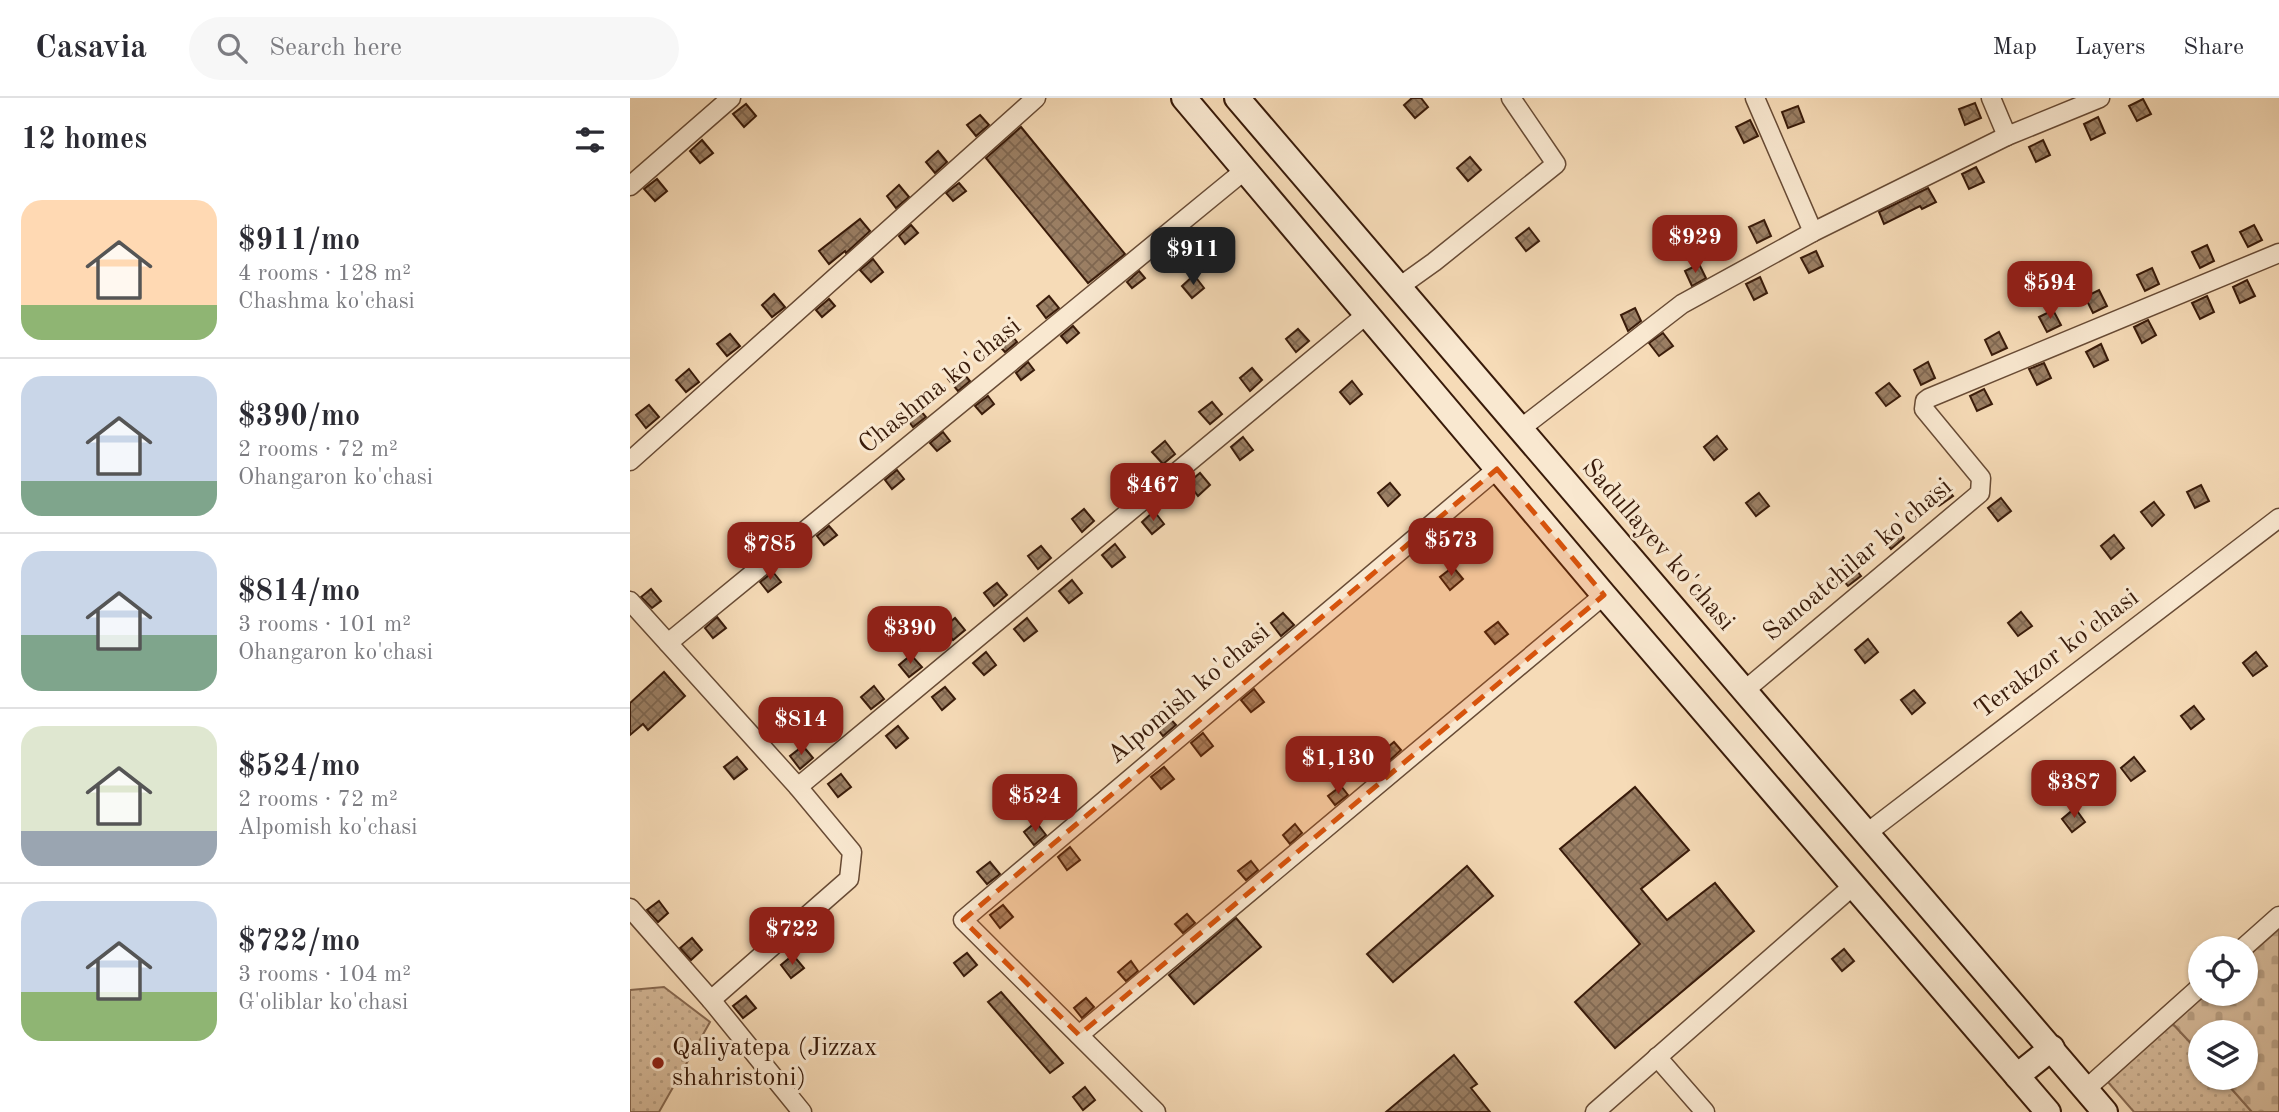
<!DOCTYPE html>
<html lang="en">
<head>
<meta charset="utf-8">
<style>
  :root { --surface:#fff; --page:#f7f7f7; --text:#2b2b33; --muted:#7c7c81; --line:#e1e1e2; --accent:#8f2418 }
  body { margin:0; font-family:"Old Standard TT",serif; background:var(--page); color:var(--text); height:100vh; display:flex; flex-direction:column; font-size:26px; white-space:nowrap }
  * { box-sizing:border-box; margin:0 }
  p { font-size:23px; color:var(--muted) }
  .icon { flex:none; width:38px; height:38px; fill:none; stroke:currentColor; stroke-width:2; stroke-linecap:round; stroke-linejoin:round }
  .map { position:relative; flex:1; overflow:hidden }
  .drawer { display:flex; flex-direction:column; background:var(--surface); width:630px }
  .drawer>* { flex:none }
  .buttons { position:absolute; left:1558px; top:838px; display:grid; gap:14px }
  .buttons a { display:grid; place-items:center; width:70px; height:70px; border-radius:50%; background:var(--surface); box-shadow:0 2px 5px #0004; font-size:35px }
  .price { position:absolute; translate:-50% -60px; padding:0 16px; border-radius:14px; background:var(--accent); color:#fff; font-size:23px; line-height:46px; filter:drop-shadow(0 2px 4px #0008) }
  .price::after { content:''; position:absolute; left:50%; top:42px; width:21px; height:16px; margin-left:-10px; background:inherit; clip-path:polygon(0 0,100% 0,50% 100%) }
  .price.on { background:#222; color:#fff }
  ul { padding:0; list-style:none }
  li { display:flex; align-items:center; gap:21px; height:175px; padding:0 21px }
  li+li { border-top:2px solid var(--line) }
  li span { display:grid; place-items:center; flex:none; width:196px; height:140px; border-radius:21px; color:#555 }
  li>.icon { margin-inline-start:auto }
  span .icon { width:84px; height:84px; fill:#fffc; stroke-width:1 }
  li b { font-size:30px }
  h2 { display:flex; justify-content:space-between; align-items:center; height:84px; padding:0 21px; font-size:30px }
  header { display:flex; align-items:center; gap:42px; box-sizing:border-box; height:98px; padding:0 35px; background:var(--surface); border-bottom:2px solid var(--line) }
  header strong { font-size:33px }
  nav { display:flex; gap:38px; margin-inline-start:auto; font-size:24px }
  .search { width:490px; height:63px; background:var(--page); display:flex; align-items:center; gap:18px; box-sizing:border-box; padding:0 24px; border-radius:38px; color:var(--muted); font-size:26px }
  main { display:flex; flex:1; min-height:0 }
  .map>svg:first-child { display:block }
  .grass { fill:url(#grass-dots); stroke:#886a52; stroke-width:2 }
  .cemetery { fill:url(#cemetery-stones); stroke:#886a52; stroke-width:2 }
  .building { fill:url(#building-cross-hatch); stroke:#391b0a; stroke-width:2 }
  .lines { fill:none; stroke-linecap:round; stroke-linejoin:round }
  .street-casing { stroke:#684b35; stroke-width:21 }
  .secondary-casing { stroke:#391b0a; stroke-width:28 }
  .street { stroke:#f9e8d0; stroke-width:18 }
  .secondary { stroke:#f9e8d0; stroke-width:24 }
  .marked { fill:#d6530c; fill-opacity:0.2; stroke:#d6530c; stroke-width:5; stroke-dasharray:14 9; stroke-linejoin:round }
  .poi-dot { fill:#8f2418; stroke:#f9e8d0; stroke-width:2.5 }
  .labels { text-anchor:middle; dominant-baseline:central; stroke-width:6; stroke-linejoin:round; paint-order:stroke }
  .street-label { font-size:26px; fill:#391b0a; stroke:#f9e8d0 }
  .poi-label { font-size:26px; fill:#391b0a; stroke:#f9e8d0; text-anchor:start }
</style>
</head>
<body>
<header>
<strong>Casavia</strong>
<div class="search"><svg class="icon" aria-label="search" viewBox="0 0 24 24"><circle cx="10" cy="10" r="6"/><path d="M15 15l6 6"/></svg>Search here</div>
<nav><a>Map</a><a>Layers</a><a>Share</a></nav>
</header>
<main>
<section class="drawer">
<h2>12 homes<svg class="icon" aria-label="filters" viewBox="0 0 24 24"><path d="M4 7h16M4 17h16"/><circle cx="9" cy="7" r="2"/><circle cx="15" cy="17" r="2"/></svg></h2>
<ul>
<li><span style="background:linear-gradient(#ffd9b3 75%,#8fb573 0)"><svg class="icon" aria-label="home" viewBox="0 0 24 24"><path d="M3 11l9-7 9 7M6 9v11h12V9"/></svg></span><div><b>$911/mo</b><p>4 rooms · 128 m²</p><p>Chashma ko'chasi</p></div></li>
<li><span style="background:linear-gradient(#c9d6e8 75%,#7fa58c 0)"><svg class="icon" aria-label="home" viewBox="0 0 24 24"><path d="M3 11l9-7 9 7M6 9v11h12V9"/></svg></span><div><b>$390/mo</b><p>2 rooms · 72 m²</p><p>Ohangaron ko'chasi</p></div></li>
<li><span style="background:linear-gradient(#c9d6e8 60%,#7fa58c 0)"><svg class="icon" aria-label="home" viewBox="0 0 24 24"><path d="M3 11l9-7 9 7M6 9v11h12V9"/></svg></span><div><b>$814/mo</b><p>3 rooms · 101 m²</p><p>Ohangaron ko'chasi</p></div></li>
<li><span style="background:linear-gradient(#dfe7d0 75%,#9aa5b1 0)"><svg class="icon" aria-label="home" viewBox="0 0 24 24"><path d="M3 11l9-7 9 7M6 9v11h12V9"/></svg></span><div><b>$524/mo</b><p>2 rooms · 72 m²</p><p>Alpomish ko'chasi</p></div></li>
<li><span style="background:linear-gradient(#c9d6e8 65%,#8fb573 0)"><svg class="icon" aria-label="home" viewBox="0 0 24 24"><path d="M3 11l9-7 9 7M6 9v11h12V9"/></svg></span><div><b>$722/mo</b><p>3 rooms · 104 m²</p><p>G'oliblar ko'chasi</p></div></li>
</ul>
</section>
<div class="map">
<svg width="1649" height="1014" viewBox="0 0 1649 1014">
  <defs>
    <pattern id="grass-dots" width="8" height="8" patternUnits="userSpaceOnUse" patternTransform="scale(1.75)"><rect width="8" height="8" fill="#d6ba9a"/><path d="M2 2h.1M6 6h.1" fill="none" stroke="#b89f83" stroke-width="1.8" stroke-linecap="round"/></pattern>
    <pattern id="cemetery-stones" width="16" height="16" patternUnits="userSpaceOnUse" patternTransform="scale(1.75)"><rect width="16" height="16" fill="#d6ba9a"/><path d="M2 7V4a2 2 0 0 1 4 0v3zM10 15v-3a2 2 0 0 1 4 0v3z" fill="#b89f83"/></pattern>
    <pattern id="building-cross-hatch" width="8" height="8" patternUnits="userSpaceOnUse" patternTransform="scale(1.75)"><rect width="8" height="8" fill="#9b7f64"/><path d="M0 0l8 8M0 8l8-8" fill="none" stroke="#7f6751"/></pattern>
  </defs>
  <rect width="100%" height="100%" fill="#f6dbb7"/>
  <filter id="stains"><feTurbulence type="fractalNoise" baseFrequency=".00286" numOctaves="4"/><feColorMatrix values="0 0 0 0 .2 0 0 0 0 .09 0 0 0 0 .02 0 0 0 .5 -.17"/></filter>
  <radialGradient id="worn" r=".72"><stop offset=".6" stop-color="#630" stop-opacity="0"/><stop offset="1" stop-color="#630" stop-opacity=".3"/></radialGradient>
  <g class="grass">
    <polygon points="34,889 80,924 29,1014 0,1014 0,892"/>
    <polygon points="1542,925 1570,955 1570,980 1592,980 1622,1014 1504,1014 1478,984"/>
  </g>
  <polygon class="cemetery" points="1649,831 1649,1014 1622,1014 1592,980 1615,980 1615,934 1570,934 1570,955 1542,925 1575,896 1615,896 1615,861"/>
  <g class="building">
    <polygon points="782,0 791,0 798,9 785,20 774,7"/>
    <polygon points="1513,1 1521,16 1507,23 1499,8"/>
    <polygon points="1345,5 1351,20 1335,27 1329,11"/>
    <polygon points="116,6 126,18 114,29 103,16"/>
    <polygon points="1168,8 1174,24 1158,30 1152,14"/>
    <polygon points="350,17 359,27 346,38 337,27"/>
    <polygon points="1468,19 1475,35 1461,42 1454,26"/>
    <polygon points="1120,22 1128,38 1114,45 1106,29"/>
    <polygon points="391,29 495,156 458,185 356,60"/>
    <polygon points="72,42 83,55 70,65 60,53"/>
    <polygon points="1413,42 1420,57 1406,64 1399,49"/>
    <polygon points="308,53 317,64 305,75 296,64"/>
    <polygon points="840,59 851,72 838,83 827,70"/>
    <polygon points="1346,69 1354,84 1339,91 1332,76"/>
    <polygon points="27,81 37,93 25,103 14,91"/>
    <polygon points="329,85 336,93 323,103 316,95"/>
    <polygon points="269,87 279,99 266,110 257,98"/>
    <polygon points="1298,90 1306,104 1292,111 1290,108 1254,126 1249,114"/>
    <polygon points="230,121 240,133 216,155 215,153 199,166 189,153"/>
    <polygon points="1134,122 1141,138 1127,145 1119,129"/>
    <polygon points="281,127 288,135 275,146 269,138"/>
    <polygon points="1624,127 1632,142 1618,149 1610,134"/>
    <polygon points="899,130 909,143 896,153 886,140"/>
    <polygon points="1577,147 1584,163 1570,170 1562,154"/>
    <polygon points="1186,153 1193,168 1179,175 1171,160"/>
    <polygon points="243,161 253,174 241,184 230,172"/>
    <polygon points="1069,166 1076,180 1062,188 1055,173"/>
    <polygon points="1522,170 1529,186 1515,193 1507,177"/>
    <polygon points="509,173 515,180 502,190 497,184"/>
    <polygon points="564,177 574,190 562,200 552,188"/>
    <polygon points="1130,179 1137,195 1124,202 1116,186"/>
    <polygon points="1617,182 1625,198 1610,205 1603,189"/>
    <polygon points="1469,192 1477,208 1463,215 1455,199"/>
    <polygon points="144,196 155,209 142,219 132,207"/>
    <polygon points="419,198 429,210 416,220 407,208"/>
    <polygon points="1577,198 1584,214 1570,221 1562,205"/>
    <polygon points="199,201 205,208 192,219 186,212"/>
    <polygon points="1005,210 1011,223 998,233 991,217"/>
    <polygon points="1423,212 1431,227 1417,234 1409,219"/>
    <polygon points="1518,222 1526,237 1512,245 1504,229"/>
    <polygon points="443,228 449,235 437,245 431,238"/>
    <polygon points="668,231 679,243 666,254 656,241"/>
    <polygon points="378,232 387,244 375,254 365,243"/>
    <polygon points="1369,234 1377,250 1362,257 1355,242"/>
    <polygon points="1033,235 1043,248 1029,258 1019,245"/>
    <polygon points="100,236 110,248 97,258 87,246"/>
    <polygon points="1471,246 1478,262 1464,269 1456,254"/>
    <polygon points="398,264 404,272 391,282 386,275"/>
    <polygon points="1298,264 1305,280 1291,287 1284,272"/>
    <polygon points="1414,265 1421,280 1407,287 1399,271"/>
    <polygon points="622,270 632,282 620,293 610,280"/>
    <polygon points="59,271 69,284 56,294 46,282"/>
    <polygon points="330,271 340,283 328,293 318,281"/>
    <polygon points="722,283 732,296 720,306 710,294"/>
    <polygon points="1259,285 1270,298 1256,308 1246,295"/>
    <polygon points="1354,291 1362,306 1347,313 1340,298"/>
    <polygon points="358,298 364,306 352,316 345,308"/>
    <polygon points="582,304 592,316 580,326 569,314"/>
    <polygon points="19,307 29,319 16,330 6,317"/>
    <polygon points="286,307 296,319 283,329 274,317"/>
    <polygon points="313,334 320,343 307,353 300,345"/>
    <polygon points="1087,338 1097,351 1084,362 1074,349"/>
    <polygon points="613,339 623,352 610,362 601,349"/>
    <polygon points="535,343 545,356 533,366 522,354"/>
    <polygon points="267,372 274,381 262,391 255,382"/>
    <polygon points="497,375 507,388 494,398 484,386"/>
    <polygon points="570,375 580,387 568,398 558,385"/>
    <polygon points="760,385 770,397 758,408 748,395"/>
    <polygon points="1312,385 1323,398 1309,408 1299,395"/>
    <polygon points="1571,387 1579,403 1565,410 1557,394"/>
    <polygon points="1129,395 1139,408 1126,418 1116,405"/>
    <polygon points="1371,400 1381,413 1368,423 1358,410"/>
    <polygon points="1524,404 1534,417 1522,428 1511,414"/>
    <polygon points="454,411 464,423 452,434 442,421"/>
    <polygon points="524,413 534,426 522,436 512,424"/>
    <polygon points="1263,427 1274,440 1261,451 1250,437"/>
    <polygon points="199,428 207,437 194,447 187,438"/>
    <polygon points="1484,437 1494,450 1481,461 1471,448"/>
    <polygon points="485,446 495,459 482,469 472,457"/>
    <polygon points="411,448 421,460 408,471 398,458"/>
    <polygon points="1220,464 1231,478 1218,488 1207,475"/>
    <polygon points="823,469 833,481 820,492 810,479"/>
    <polygon points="143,474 151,484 138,494 130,484"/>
    <polygon points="442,482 452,495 439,505 429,493"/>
    <polygon points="367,485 377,497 364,508 354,495"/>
    <polygon points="21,491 31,503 22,510 11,499"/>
    <polygon points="1391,514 1402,528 1388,538 1378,525"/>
    <polygon points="653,515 664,527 651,538 641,525"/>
    <polygon points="87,519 96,530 83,540 75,530"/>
    <polygon points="325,520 335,532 323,542 313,530"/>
    <polygon points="397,520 407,533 394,543 384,531"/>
    <polygon points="868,524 878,536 865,546 855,534"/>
    <polygon points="1238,541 1248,554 1235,565 1225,552"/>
    <polygon points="356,554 366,567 354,577 343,565"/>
    <polygon points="1626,554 1637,568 1623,578 1613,565"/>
    <polygon points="281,557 292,569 279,579 269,567"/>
    <polygon points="34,574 55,598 18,632 13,626 0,637 0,605"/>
    <polygon points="244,588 254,601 241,611 231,599"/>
    <polygon points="315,589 325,601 312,612 302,599"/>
    <polygon points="624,591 634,604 621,614 611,602"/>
    <polygon points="1284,592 1295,605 1282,616 1271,602"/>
    <polygon points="1564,608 1574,621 1561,631 1551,618"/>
    <polygon points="535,615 546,627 533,638 523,625"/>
    <polygon points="268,628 278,640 266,650 256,638"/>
    <polygon points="573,635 583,648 571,658 561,645"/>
    <polygon points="764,644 771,652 759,663 752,654"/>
    <polygon points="173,648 183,660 170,671 160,658"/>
    <polygon points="107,659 117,671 104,681 94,669"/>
    <polygon points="1504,659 1515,673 1501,683 1491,670"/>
    <polygon points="534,669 544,681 531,691 521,679"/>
    <polygon points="211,676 221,689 208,699 198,686"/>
    <polygon points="711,688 718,697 705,707 698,698"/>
    <polygon points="1005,689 1059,752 1011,791 1037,822 1085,785 1124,833 985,950 945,904 1010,846 930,751"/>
    <polygon points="1445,710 1455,724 1442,734 1432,721"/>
    <polygon points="406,724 416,737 404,747 394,734"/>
    <polygon points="665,726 672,735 660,746 653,737"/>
    <polygon points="440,749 450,762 437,772 428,759"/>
    <polygon points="621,763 628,772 616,782 608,773"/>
    <polygon points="360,764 370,776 357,786 347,774"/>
    <polygon points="837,768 863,798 763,884 737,856"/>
    <polygon points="29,803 38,815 28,824 17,812"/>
    <polygon points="373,807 383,819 370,830 360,817"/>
    <polygon points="557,816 565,825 553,835 545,826"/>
    <polygon points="606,820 631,849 564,906 539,877"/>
    <polygon points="62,840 72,852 61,862 50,850"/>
    <polygon points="1214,851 1224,863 1212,873 1202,861"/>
    <polygon points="337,855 347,867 334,878 324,865"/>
    <polygon points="163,857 174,870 161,880 151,867"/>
    <polygon points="501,863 508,873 496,883 488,874"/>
    <polygon points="371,894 433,965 420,975 358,904"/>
    <polygon points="116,898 126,910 113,920 103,908"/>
    <polygon points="456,900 464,909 452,920 444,910"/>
    <polygon points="824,957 847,986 841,990 860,1014 756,1014"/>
    <polygon points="455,989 465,1002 453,1012 443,999"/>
  </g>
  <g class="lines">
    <g class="street-casing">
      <g id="street">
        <polyline points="1125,0 1183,134"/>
        <polyline points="1361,0 1377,38"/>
        <polyline points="0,88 101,0"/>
        <polyline points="769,189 804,164 926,66 881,0"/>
        <polyline points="890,331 1052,206 1183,134 1377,38 1470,0"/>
        <polyline points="0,363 406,0"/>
        <polyline points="0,503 168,689 222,754 219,781 81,902"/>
        <polyline points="38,545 615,72"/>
        <polyline points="1114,593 1350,395 1351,380 1294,311 1295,303 1299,300 1649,155"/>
        <polyline points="168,689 737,216"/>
        <polyline points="1237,735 1649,420"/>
        <polyline points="0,810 81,902 172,1014"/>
        <polyline points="1613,850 1649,818"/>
        <polyline points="449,937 974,497"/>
        <polyline points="1027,959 1075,1014"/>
        <polyline points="1456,991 1570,889"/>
        <polyline points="526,1014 333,822 867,371"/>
        <polyline points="965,1014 1224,787"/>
      </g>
    </g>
    <g class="secondary-casing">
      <g id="secondary">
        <polyline points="554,0 974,497 1418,1014"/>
        <polyline points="607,0 1475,1014"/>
        <polyline points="1387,978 1422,950"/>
      </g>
    </g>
    <use href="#street" class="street"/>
    <use href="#secondary" class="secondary"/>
  </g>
  <path class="marked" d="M867,371L974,497L449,937L333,822Z"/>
  <circle class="poi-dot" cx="28" cy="965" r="7"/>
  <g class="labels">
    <g class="street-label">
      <text transform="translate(310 288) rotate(-39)">Chashma ko'chasi</text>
      <text transform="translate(1028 447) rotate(49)">Sadullayev ko'chasi</text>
      <text transform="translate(1228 462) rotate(-40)">Sanoatchilar ko'chasi</text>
      <text transform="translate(1427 556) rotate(-37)">Terakzor ko'chasi</text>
      <text transform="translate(559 596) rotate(-40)">Alpomish ko'chasi</text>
    </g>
    <g class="poi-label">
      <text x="42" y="950">Qaliyatepa (Jizzax<tspan x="42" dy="30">shahristoni)</tspan></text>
    </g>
  </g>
  <rect width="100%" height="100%" filter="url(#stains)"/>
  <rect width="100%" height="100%" fill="url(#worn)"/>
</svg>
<div class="buttons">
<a><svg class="icon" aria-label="locate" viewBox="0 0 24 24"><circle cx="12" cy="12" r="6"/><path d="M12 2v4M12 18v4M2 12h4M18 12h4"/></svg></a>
<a><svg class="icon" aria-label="layers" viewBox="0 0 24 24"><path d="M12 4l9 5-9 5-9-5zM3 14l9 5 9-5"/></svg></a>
</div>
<b class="price" style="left:1065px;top:177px">$929</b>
<b class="price on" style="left:563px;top:189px">$911</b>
<b class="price" style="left:1420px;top:223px">$594</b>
<b class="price" style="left:523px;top:425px">$467</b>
<b class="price" style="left:821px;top:480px">$573</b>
<b class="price" style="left:140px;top:484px">$785</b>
<b class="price" style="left:280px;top:568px">$390</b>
<b class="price" style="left:171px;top:659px">$814</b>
<b class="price" style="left:708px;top:698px">$1,130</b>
<b class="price" style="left:1444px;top:722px">$387</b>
<b class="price" style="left:405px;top:736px">$524</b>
<b class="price" style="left:162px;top:869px">$722</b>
</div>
</main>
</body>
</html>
